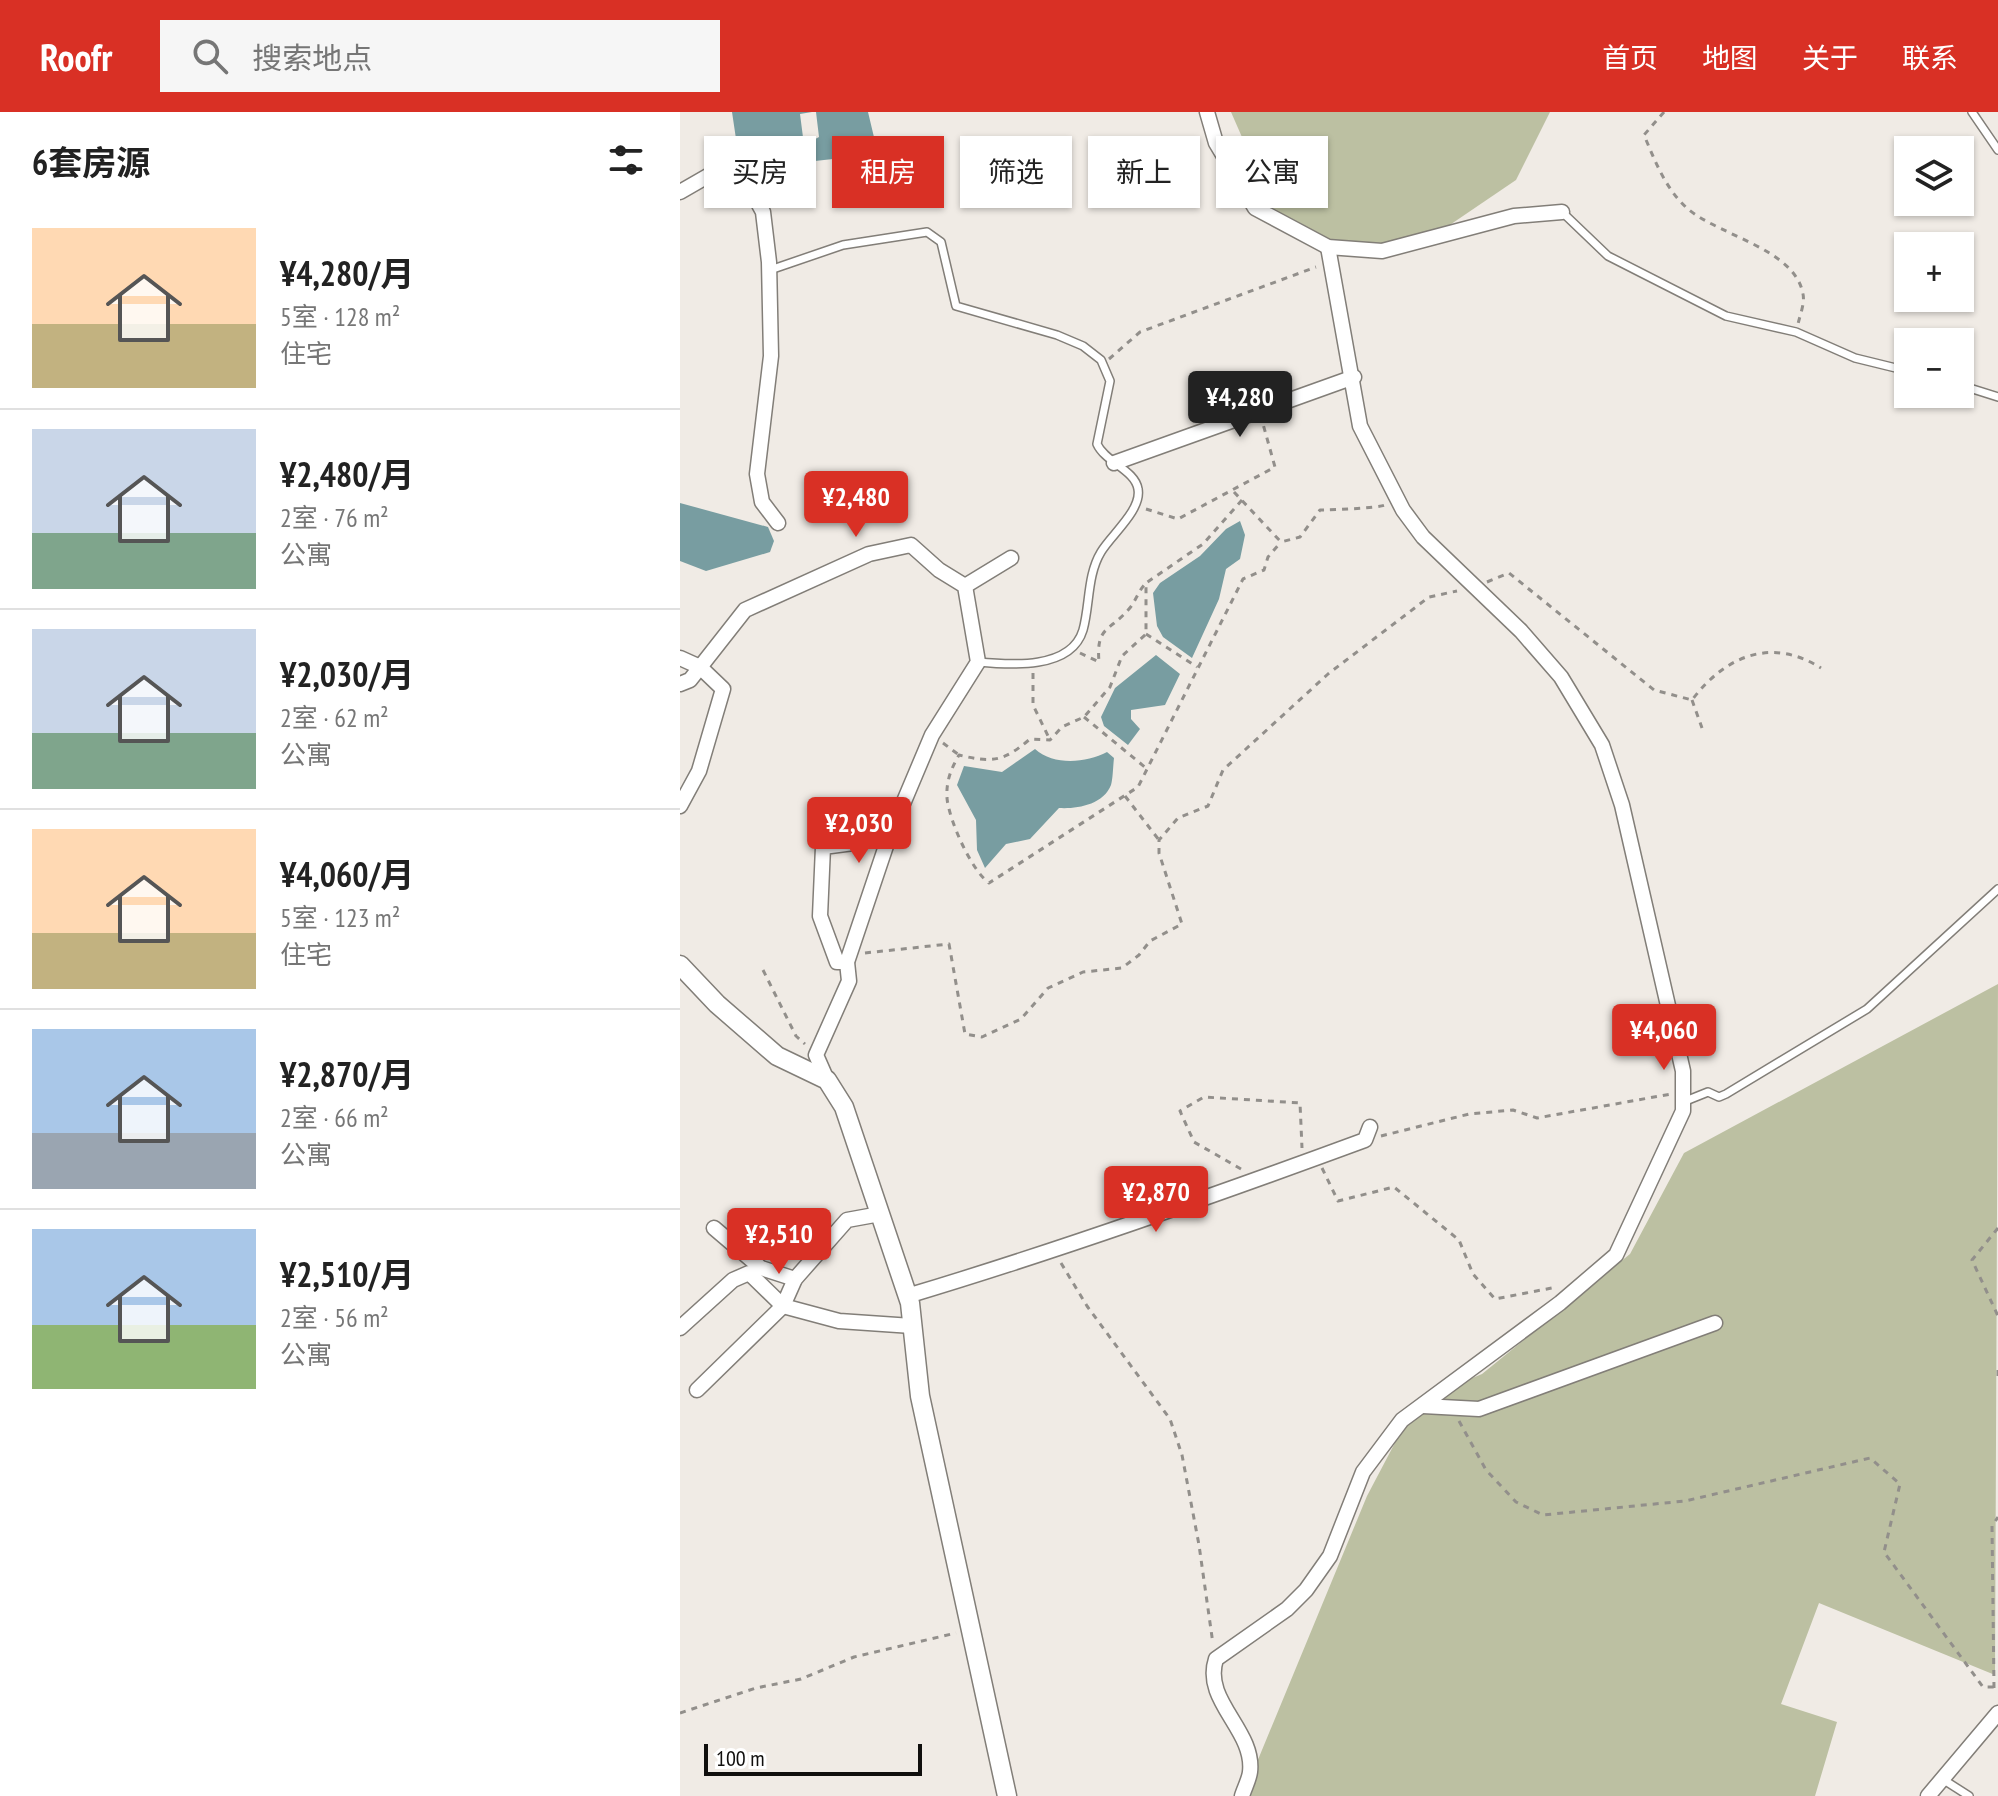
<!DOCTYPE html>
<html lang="zh">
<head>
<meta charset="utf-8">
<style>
  :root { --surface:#fff; --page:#f6f6f6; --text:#222; --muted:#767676; --line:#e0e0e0; --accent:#d93025 }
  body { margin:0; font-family:"PT Sans Narrow","Noto Sans SC",sans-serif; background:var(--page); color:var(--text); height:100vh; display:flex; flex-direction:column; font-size:30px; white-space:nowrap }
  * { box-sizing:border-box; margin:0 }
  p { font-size:26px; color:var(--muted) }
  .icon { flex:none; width:44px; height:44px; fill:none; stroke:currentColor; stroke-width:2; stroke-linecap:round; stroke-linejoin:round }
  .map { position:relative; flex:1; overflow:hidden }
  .side { display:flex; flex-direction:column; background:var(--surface); width:680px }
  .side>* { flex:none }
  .top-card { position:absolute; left:24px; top:24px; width:760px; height:72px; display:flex; gap:16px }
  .fabs { position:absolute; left:1214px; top:24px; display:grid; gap:16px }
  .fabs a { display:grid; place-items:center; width:80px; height:80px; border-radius:0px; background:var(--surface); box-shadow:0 2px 6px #0004; font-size:40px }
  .scale { position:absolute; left:24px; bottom:20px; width:218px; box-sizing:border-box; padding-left:8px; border:4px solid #100f0d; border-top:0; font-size:22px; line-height:28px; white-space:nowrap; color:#100f0d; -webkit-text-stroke:6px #fff; paint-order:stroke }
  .price { position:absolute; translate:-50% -68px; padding:0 18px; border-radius:8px; background:var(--accent); color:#fff; font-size:26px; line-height:52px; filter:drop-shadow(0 2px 4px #0008) }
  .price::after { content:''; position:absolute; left:50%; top:48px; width:24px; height:18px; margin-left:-12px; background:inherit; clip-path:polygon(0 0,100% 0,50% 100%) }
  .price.active { background:#222; color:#fff }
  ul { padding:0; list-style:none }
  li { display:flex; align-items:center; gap:24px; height:200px; padding:0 32px }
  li+li { border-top:2px solid var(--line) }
  li span { display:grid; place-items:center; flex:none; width:224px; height:160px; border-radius:0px; color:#555 }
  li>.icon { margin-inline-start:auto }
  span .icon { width:96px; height:96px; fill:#fffc; stroke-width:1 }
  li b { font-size:34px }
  h2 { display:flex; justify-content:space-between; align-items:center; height:96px; padding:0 32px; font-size:34px }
  .tag { padding:0 28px; border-radius:0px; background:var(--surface); box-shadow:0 2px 6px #0004; font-size:28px; line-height:72px }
  .tag.active { background:var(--accent); color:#fff }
  header { display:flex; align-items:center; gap:48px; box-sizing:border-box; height:112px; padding:0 40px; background:var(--accent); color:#fff }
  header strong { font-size:38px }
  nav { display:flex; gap:44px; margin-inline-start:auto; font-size:28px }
  .search { width:560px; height:72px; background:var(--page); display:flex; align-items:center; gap:20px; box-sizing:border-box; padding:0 28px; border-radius:0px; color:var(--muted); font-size:30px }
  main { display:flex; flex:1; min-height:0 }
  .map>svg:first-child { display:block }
  .forest { fill:#bcc0a2 }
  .water { fill:#789da1 }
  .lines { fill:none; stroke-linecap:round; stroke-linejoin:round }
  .service-casing { stroke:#827e78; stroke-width:10 }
  .minor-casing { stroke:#827e78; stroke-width:17 }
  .tertiary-casing { stroke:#827e78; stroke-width:21 }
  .path { stroke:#928f8b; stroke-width:3; stroke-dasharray:6 6; stroke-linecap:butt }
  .service { stroke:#fff; stroke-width:7 }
  .minor { stroke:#fff; stroke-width:14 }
  .tertiary { stroke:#fff; stroke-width:18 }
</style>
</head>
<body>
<header>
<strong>Roofr</strong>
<div class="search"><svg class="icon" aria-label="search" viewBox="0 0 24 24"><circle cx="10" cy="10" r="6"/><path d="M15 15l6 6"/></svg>搜索地点</div>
<nav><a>首页</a><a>地图</a><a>关于</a><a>联系</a></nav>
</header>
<main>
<section class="side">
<h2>6套房源<svg class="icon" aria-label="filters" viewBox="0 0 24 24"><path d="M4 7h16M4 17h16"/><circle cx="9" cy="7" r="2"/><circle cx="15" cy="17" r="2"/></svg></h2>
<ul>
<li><span style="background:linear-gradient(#ffd9b3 60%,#c2b280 0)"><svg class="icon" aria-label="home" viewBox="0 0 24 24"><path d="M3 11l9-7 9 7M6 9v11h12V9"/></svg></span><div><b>¥4,280/月</b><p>5室 · 128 m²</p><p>住宅</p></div></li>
<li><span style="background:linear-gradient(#c9d6e8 65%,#7fa58c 0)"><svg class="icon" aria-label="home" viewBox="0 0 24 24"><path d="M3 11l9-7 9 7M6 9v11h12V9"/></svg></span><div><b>¥2,480/月</b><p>2室 · 76 m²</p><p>公寓</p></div></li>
<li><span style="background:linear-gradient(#c9d6e8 65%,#7fa58c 0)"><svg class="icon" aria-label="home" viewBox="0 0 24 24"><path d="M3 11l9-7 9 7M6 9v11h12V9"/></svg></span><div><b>¥2,030/月</b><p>2室 · 62 m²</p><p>公寓</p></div></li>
<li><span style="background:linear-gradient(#ffd9b3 65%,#c2b280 0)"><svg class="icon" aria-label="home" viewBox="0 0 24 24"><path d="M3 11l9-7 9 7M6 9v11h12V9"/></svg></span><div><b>¥4,060/月</b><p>5室 · 123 m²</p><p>住宅</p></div></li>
<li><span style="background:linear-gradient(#a9c7e8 65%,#9aa5b1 0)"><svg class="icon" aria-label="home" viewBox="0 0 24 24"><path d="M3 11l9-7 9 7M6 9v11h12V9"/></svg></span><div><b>¥2,870/月</b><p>2室 · 66 m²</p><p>公寓</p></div></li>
<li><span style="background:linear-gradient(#a9c7e8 60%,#8fb573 0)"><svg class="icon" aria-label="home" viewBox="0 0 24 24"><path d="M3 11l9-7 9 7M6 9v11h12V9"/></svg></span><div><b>¥2,510/月</b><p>2室 · 56 m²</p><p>公寓</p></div></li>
</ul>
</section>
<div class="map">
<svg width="1318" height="1684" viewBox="0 0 1318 1684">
  <rect width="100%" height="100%" fill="#f0ebe5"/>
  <g class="forest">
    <polygon points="551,0 870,0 836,68 755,123 649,140 594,98"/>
    <polygon points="1318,872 1315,1563 1139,1491 1101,1592 1157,1610 1135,1684 563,1684 687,1384 737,1289 802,1262 950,1142 1004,1041"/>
  </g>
  <g class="water">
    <polygon points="52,0 132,0 120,2 124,33 139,25 136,0 188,0 198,42 99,53 97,43 59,47"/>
    <polygon points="0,391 88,415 94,429 90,440 26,459 0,449"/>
    <polygon points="560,409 565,423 560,447 546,457 539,487 512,546 483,525 477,514 473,481 480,471 520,444 546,417"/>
    <polygon points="476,543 500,562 485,593 451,598 451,607 460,617 448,633 424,614 421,605 435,576"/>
    <path d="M355,637C374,654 406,651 427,640L434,646C433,654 433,666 431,673C423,693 397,697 379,696L350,727L326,732L305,756L297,738L296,708L277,673L284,654L322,660Z"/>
  </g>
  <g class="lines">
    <g class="service-casing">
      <g id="service">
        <polyline points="1292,0 1318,38"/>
        <polyline points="882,100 928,144 1046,204 1116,220 1175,246 1228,259"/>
        <path d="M90,158L163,133L247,120L261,130L276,194L377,223L403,234L421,248L430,269L417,332C425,350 455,358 458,377C462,398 431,423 421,440C407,463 410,493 403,518C391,558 330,553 298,550"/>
        <polyline points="1280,273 1318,285"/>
        <polyline points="1003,990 1028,980 1039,985 1046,982 1187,897 1318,777"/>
        <polyline points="1264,1668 1289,1684"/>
      </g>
    </g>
    <g class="minor-casing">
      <g id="minor">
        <polyline points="527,0 536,31 575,96 648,135 702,139 834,104 882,100"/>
        <polyline points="0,80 33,61 64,65 83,100 89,150 91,244 77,362 82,390 98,411"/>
        <polyline points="434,351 674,265"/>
        <polyline points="285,474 331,446"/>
        <polyline points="0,546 20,555 43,577 19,659 0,694"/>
        <polyline points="0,572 10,568 65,498 189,442 231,433 259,458 285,474 298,550 252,623 209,725 167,850 169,869 136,943 147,968"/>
        <polyline points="167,850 157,850 140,804 143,735 181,730"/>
        <polyline points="34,1116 81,1156 115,1167"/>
        <path d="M227,1184C381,1138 533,1084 685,1028L690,1015"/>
        <polyline points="0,1216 53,1168 69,1161 103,1194 159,1209 232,1214"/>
        <polyline points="17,1278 103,1194 115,1167 167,1108 200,1102"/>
        <polyline points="743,1294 799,1297 1035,1211"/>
        <path d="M562,1684C564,1677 569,1668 570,1660C575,1618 522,1589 536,1547L607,1497L626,1478L650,1444L683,1360L722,1308L880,1191L936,1143L1003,999V959L942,693L922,633L881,565L841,519L743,425L723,398L680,314L648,135"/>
        <polyline points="1248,1684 1318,1601"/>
      </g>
    </g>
    <g class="tertiary-casing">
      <polyline id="tertiary" points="0,853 37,892 97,944 147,968 164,995 230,1191 240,1284 327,1684"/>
    </g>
    <g class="path">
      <path d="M984,0L964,23C975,49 986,78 1008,97C1040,124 1115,137 1123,182C1125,191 1120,203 1118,212"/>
      <polyline points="429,247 460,220 636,155"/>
      <path d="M554,380L601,430L620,425L640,398C651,398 699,396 705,393"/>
      <path d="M562,388L523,432L466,471V522L442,544L430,575L404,605L382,615L370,628L350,627C323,650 312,651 279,643C271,657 266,669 267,686C269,708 291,758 309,771L458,675L563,467L584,458L588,445L601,430"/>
      <polyline points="466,397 498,407 595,355 583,312"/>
      <path d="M807,470L829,461L974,578L1012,588C1046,543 1092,525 1141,556"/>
      <polyline points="466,522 517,555"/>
      <path d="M400,541L419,550C416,514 429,520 449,497C456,489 458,479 466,471"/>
      <polyline points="353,561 353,593 370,628"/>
      <polyline points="1012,588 1022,616"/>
      <polyline points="404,605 466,656"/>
      <polyline points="263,631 279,643"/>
      <polyline points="445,684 479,728"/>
      <polyline points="185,841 269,832 285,922 302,925 341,907 368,876 403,860 442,856 459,843 470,829 502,812 479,741 479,728 498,706 528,694 543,658 648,562 749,485 777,479"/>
      <polyline points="83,858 116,924 125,932"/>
      <polyline points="701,1024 789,1002 833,998 857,1006 991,982"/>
      <polyline points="642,1056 658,1089 714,1075 779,1128 793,1162 815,1187 877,1175"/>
      <polyline points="561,1057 514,1030 500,999 524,985 620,991 622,1036"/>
      <polyline points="1318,1116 1292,1148 1318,1204"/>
      <polyline points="381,1151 407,1194 490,1307 502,1343 519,1433 533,1532"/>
      <polyline points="1318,1258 1318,1268"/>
      <polyline points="779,1309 806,1358 836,1390 863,1403 1005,1389 1190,1346 1220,1372 1204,1440 1303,1575 1318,1575"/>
      <polyline points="1314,1576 1312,1414 1318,1405"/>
      <polyline points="0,1601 76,1576 121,1567 174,1545 276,1521"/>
    </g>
    <use href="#service" class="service"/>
    <use href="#minor" class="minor"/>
    <use href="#tertiary" class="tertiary"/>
  </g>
</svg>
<div class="fabs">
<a><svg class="icon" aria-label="layers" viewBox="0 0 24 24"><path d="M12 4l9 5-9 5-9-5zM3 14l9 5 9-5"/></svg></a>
<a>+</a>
<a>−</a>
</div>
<div class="scale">100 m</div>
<b class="price active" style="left:560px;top:327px">¥4,280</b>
<b class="price" style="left:176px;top:427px">¥2,480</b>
<b class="price" style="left:179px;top:753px">¥2,030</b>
<b class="price" style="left:984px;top:960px">¥4,060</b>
<b class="price" style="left:476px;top:1122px">¥2,870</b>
<b class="price" style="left:99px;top:1164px">¥2,510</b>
<div class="top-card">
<a class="tag">买房</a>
<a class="tag active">租房</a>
<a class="tag">筛选</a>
<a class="tag">新上</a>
<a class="tag">公寓</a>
</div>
</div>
</main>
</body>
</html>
